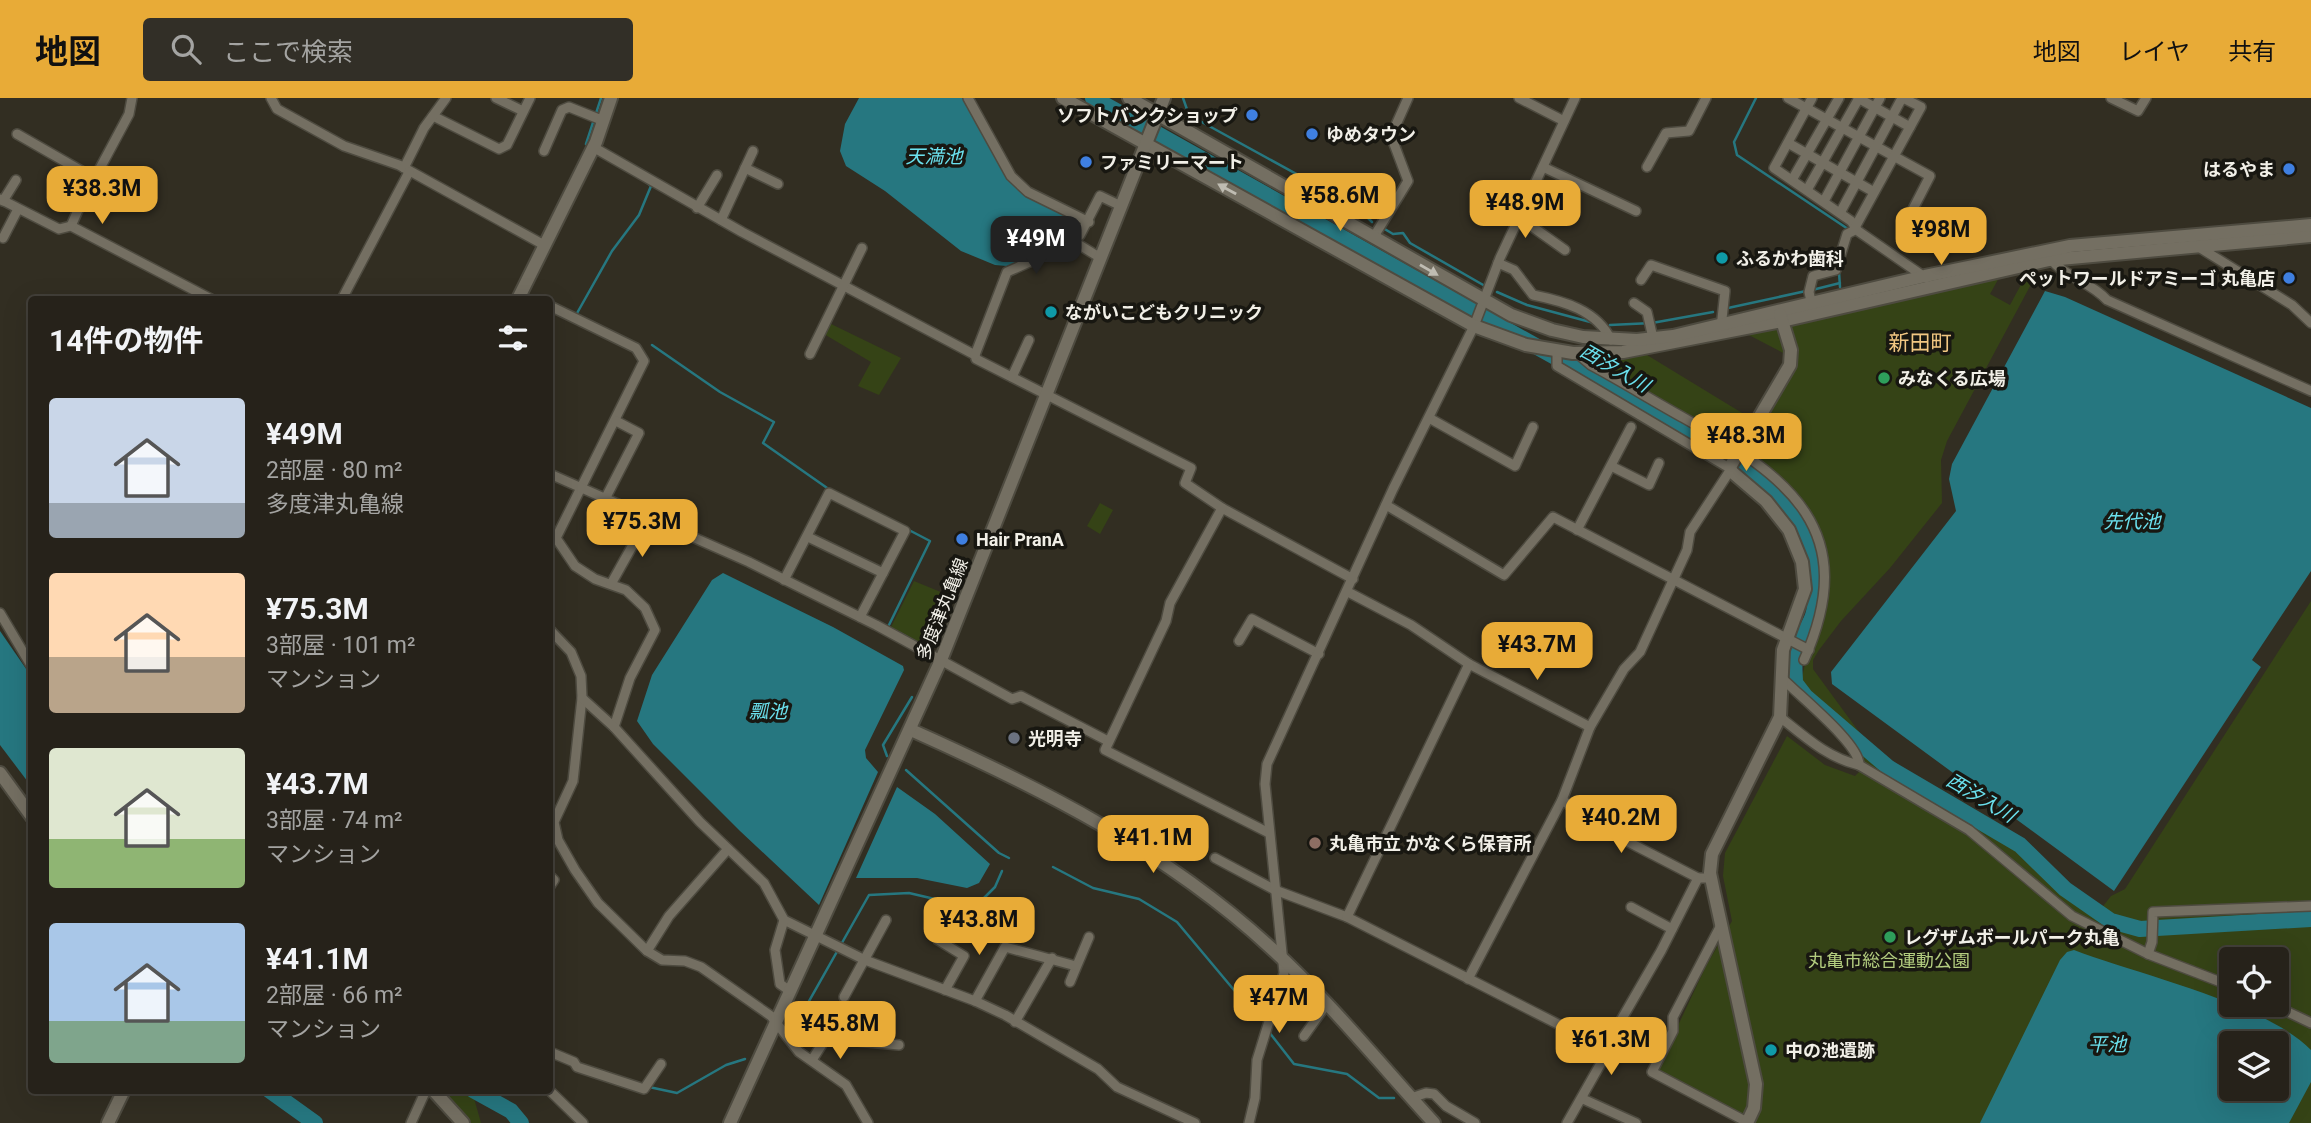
<!DOCTYPE html>
<html lang="ja">
<head>
<meta charset="utf-8">
<style>
  :root { --surface:#26221a; --page:#322f27; --text:#f1f3f6; --muted:#a4a4a2; --line:#423f39; --accent:#e8ab37 }
  body { margin:0; font-family:Roboto,"Noto Sans JP",sans-serif; background:var(--page); color:var(--text); height:100vh; display:flex; flex-direction:column; font-size:26px; white-space:nowrap }
  * { box-sizing:border-box; margin:0 }
  p { font-size:23px; color:var(--muted) }
  .icon { flex:none; width:38px; height:38px; fill:none; stroke:currentColor; stroke-width:2; stroke-linecap:round; stroke-linejoin:round }
  .map { position:relative; flex:1; overflow:hidden }
  .drawer { position:absolute; left:28px; top:198px; width:525px; height:798px; display:flex; flex-direction:column; background:var(--surface); border-radius:7px; box-shadow:0 7px 28px #0002,0 0 0 2px var(--line) }
  .drawer>* { flex:none }
  .buttons { position:absolute; left:2219px; top:849px; display:grid; gap:14px }
  .buttons a { display:grid; place-items:center; width:70px; height:70px; border-radius:7px; background:var(--surface); box-shadow:0 7px 28px #0002,0 0 0 2px var(--line); font-size:35px }
  .price { position:absolute; translate:-50% -60px; padding:0 16px; border-radius:14px; background:var(--accent); color:#111; font-size:23px; line-height:46px; filter:drop-shadow(0 2px 4px #0008) }
  .price::after { content:''; position:absolute; left:50%; top:42px; width:21px; height:16px; margin-left:-10px; background:inherit; clip-path:polygon(0 0,100% 0,50% 100%) }
  .price.selected { background:#222; color:#fff }
  ul { padding:0; list-style:none }
  li { display:flex; align-items:center; gap:21px; height:175px; padding:0 21px }
  li span { display:grid; place-items:center; flex:none; width:196px; height:140px; border-radius:7px; color:#555 }
  li>.icon { margin-inline-start:auto }
  span .icon { width:84px; height:84px; fill:#fffc; stroke-width:1 }
  li b { font-size:30px }
  h2 { display:flex; justify-content:space-between; align-items:center; height:84px; padding:0 21px; font-size:30px }
  header { display:flex; align-items:center; gap:42px; box-sizing:border-box; height:98px; padding:0 35px; background:var(--accent); color:#111 }
  header strong { font-size:33px }
  nav { display:flex; gap:38px; margin-inline-start:auto; font-size:24px }
  .search { width:490px; height:63px; background:var(--page); display:flex; align-items:center; gap:18px; box-sizing:border-box; padding:0 24px; border-radius:7px; color:var(--muted); font-size:26px }
  .map>svg:first-child { display:block }
  .green { fill:#354316; fill-rule:evenodd }
  .water { fill:#267780; fill-rule:evenodd }
  .lines { fill:none; stroke-linecap:round; stroke-linejoin:round }
  .stream { stroke:#267780; stroke-width:2.5 }
  .river { stroke:#267780; stroke-width:16 }
  .street-casing { stroke:#4e4b40; stroke-width:12 }
  .secondary-casing { stroke:#4e4b40; stroke-width:16 }
  .street { stroke:#746f62; stroke-width:9 }
  .secondary { stroke:#746f62; stroke-width:12 }
  .oneway { fill:#bfbcb2 }
  .shop-dot { fill:#3f7fe0; stroke:#181711; stroke-width:2.5 }
  .culture-dot { fill:#0f9aa8; stroke:#181711; stroke-width:2.5 }
  .leisure-dot { fill:#2e9e5b; stroke:#181711; stroke-width:2.5 }
  .worship-dot { fill:#6b7280; stroke:#181711; stroke-width:2.5 }
  .education-dot { fill:#8d6e63; stroke:#181711; stroke-width:2.5 }
  .labels { text-anchor:middle; dominant-baseline:central; stroke-width:7; stroke-linejoin:round; paint-order:stroke }
  .poi-label { font-size:18px; font-weight:bold; fill:#f1efe7; stroke:#181711; text-anchor:start }
  .street-label { font-size:18px; fill:#f1efe7; stroke:#181711 }
  .park-label { font-size:18px; fill:#b3cd7f; stroke:#181711 }
  .water-label { font-size:19px; font-style:italic; fill:#6be1ee; stroke:#181711 }
  .quarter-label { font-size:21px; fill:#f2c782; stroke:#181711 }
</style>
</head>
<body>
<header>
<strong>地図</strong>
<div class="search"><svg class="icon" aria-label="search" viewBox="0 0 24 24"><circle cx="10" cy="10" r="6"/><path d="M15 15l6 6"/></svg>ここで検索</div>
<nav><a>地図</a><a>レイヤ</a><a>共有</a></nav>
</header>
<div class="map">
<svg width="2311" height="1025" viewBox="0 0 2311 1025">
  <rect width="100%" height="100%" fill="#322e22"/>
  <g class="green">
    <path d="M2000,178L1990,196L2010,207L2024,181L2035,179L1947,343L1941,362L1942,405L1890,470L1841,523L1819,552L1813,562V571L1884,668L2018,752L2033,767L2100,812L2111,798L2125,791L2311,503V1025H1735L1738,1017L1657,972L1706,868L1732,823L1723,778L1725,755L1787,638L1825,667L1855,678L1861,672L1850,648L1797,602L1807,557L1827,501L1826,461L1814,419L1784,383L1739,346L1591,260L1647,257L1752,321L1787,257L1745,235ZM2231,861H2277V906H2231ZM2231,945H2277V990H2231Z"/>
    <polygon points="829,225 901,260 879,297 858,288 871,264 824,236"/>
    <polygon points="1100,405 1113,412 1100,436 1087,428"/>
    <polygon points="914,483 943,495 949,484 958,488 932,551 891,529"/>
    <polygon points="440,992 467,992 474,1000 481,1025 470,1025"/>
  </g>
  <g class="water">
    <polygon points="859,0 965,0 1014,88 1027,99 1083,124 1083,128 1066,145 1007,168 995,167 961,153 885,93 846,68 840,53 845,26"/>
    <polygon points="2045,193 2065,199 2311,310 2311,473 2252,562 2261,569 2114,793 1832,586 1831,574 1956,413 1949,381 1952,366"/>
    <polygon points="723,475 833,529 903,568 904,572 865,652 866,660 878,674 819,807 740,733 653,646 637,623 652,577 712,482"/>
    <polygon points="0,533 31,578 31,688 0,647"/>
    <polygon points="897,689 935,716 990,766 979,785 967,790 917,780 856,780"/>
    <polygon points="983,800 986,812 998,829 994,837 977,838 955,808 956,804"/>
    <path d="M2074,852C2137,876 2267,906 2311,952V984L2289,1025H1980L2060,862L2067,854ZM2231,945H2277V990H2231Z"/>
  </g>
  <g class="lines">
    <g class="stream">
      <polyline points="1183,0 1189,17 1331,95"/>
      <polyline points="1756,0 1734,44 1737,57 1848,131"/>
      <polyline points="586,46 601,0"/>
      <polyline points="1342,101 1347,104"/>
      <polyline points="1358,110 1372,124"/>
      <polyline points="1383,130 1393,136 1403,135 1410,145 1485,188"/>
      <polyline points="1839,174 1840,189"/>
      <polyline points="1812,192 1840,185"/>
      <polyline points="1497,194 1527,207 1594,225"/>
      <polyline points="1728,210 1806,193"/>
      <polyline points="576,217 612,153 639,117 651,88 645,83"/>
      <polyline points="1610,227 1652,225 1713,214"/>
      <polyline points="652,247 720,294 774,324 763,345 830,392"/>
      <polyline points="888,529 930,443 907,431"/>
      <polyline points="900,535 925,549"/>
      <polyline points="887,658 883,647 912,599"/>
      <polyline points="906,672 999,755 1009,760"/>
      <polyline points="1053,769 1093,790 1139,801 1177,824 1244,904 1262,918"/>
      <polyline points="982,802 995,789 1002,773"/>
      <polyline points="1269,934 1294,966 1347,976 1379,1000 1394,1000"/>
      <polyline points="791,935 869,797 909,795 956,806"/>
      <polyline points="649,989 677,995 726,967 745,961"/>
    </g>
    <g class="river">
      <path d="M1093,0L1732,358C1785,397 1829,444 1814,514C1811,528 1800,539 1796,553C1793,563 1795,575 1795,585L1805,598L1889,670L2020,747L2065,791L2111,823L2140,831L2311,821"/>
      <polyline points="269,992 315,1025"/>
      <polyline points="473,992 511,1013 521,1025"/>
    </g>
    <g class="street-casing">
      <g id="street">
        <polyline points="271,0 277,11 344,48 399,67 544,147"/>
        <polyline points="496,0 523,13"/>
        <polyline points="968,0 1011,78 1028,94 1089,124"/>
        <polyline points="1519,0 1564,23"/>
        <polyline points="1788,0 1930,78 1913,111"/>
        <polyline points="1812,0 1774,70 1851,123 1858,133 1926,180"/>
        <polyline points="1858,0 1910,29"/>
        <polyline points="2111,0 2138,13 2146,0"/>
        <polyline points="433,18 499,51 507,47 530,0"/>
        <polyline points="17,36 92,79"/>
        <polyline points="1788,45 1874,94"/>
        <polyline points="593,49 742,134 975,257 976,261 1191,370 1185,385 1222,410 1353,481"/>
        <polyline points="544,53 562,12 569,9 604,23"/>
        <polyline points="1543,69 1636,113"/>
        <polyline points="1647,69 1666,35 1689,33 1706,0"/>
        <polyline points="404,70 424,30 446,0"/>
        <polyline points="745,70 778,86"/>
        <polyline points="1792,82 1839,0"/>
        <polyline points="1807,92 1859,0"/>
        <polyline points="1530,96 1544,104 1534,130 1565,152"/>
        <polyline points="0,101 59,131 71,128 211,201"/>
        <polyline points="3,103 16,82"/>
        <polyline points="1824,103 1880,0"/>
        <polyline points="697,110 717,77"/>
        <polyline points="1840,115 1902,0"/>
        <polyline points="721,122 753,53"/>
        <polyline points="71,128 94,76 99,72 129,16 132,0"/>
        <polyline points="3,140 18,111"/>
        <polyline points="1373,140 1408,83 1391,38 1408,0"/>
        <polyline points="1073,143 1099,159"/>
        <polyline points="2197,148 2292,207 2311,225"/>
        <path d="M2050,160C2064,179 2090,183 2107,202L2311,293"/>
        <path d="M1498,165L1514,172L1533,197C1563,203 1597,212 1611,242"/>
        <polyline points="1641,182 1651,167 1725,193 1721,230"/>
        <polyline points="342,201 409,74"/>
        <polyline points="1634,205 1647,214 1653,240"/>
        <polyline points="550,208 636,250 644,263 556,440 575,468 595,481 626,492 645,510 655,532 630,580 614,629"/>
        <polyline points="1812,208 1809,194 1813,178 1836,172 1847,136 1853,133 1921,9 1903,0"/>
        <polyline points="810,256 862,150"/>
        <path d="M1578,256L1591,267C1623,284 1653,303 1684,320C1789,379 1862,432 1804,562"/>
        <polyline points="975,257 1007,174 1063,149 1080,137 1100,98 1119,107"/>
        <polyline points="1012,279 1029,242"/>
        <polyline points="1429,320 1515,368 1533,329"/>
        <polyline points="1611,368 1649,387 1659,365"/>
        <polyline points="550,376 749,464 876,527 1012,601 1021,598 1108,643"/>
        <polyline points="605,401 639,335 616,323"/>
        <polyline points="1386,407 1504,477 1553,419 1809,552"/>
        <polyline points="1222,410 1170,505 1166,523 1105,652 1269,735"/>
        <polyline points="1577,432 1631,329"/>
        <polyline points="808,439 883,475"/>
        <polyline points="784,482 829,395 905,433 860,519"/>
        <polyline points="611,486 648,420"/>
        <polyline points="1348,494 1411,527 1469,566 1590,629"/>
        <polyline points="0,515 32,569"/>
        <polyline points="550,532 571,554 581,578 582,600 573,683 554,724 558,742 575,772 598,805 647,853 662,862 685,863 701,869 771,918 799,954 846,987 868,1025"/>
        <polyline points="1239,543 1252,521 1319,556"/>
        <path d="M1781,579C1798,597 1860,646 1859,667"/>
        <polyline points="582,600 614,629 700,724 764,785 784,822 865,862 975,903 1005,917 1098,971 1117,989 1195,1025"/>
        <path d="M1780,619C1805,639 1828,660 1859,667L1969,732L2072,818L2148,856L2231,888"/>
        <polyline points="1562,702 1607,733 1698,780"/>
        <polyline points="1215,760 1275,792 1347,819 1605,950"/>
        <polyline points="550,778 554,782 550,788"/>
        <polyline points="1631,809 1672,831"/>
        <polyline points="1347,819 1469,566"/>
        <polyline points="784,822 775,852 780,886 790,893"/>
        <polyline points="1721,827 1673,919 1673,933 1652,974 1747,1024"/>
        <polyline points="938,842 964,858 945,892"/>
        <polyline points="647,853 669,818 728,751"/>
        <polyline points="2148,856 2152,844 2153,814 2311,808"/>
        <polyline points="1468,881 1562,702 1590,629 1624,571 1640,554 1687,452 1690,434 1731,371 1557,268 1557,252"/>
        <polyline points="1070,884 1089,839"/>
        <polyline points="844,899 886,822"/>
        <polyline points="975,903 1005,849 1076,868"/>
        <polyline points="2271,906 2311,925"/>
        <polyline points="1015,924 1052,860"/>
        <polyline points="1304,938 1326,907"/>
        <polyline points="550,954 574,964 577,969 644,991 661,966"/>
        <polyline points="812,962 826,940 899,947"/>
        <polyline points="549,992 583,1025"/>
        <polyline points="1411,1000 1426,995 1434,996 1446,1008 1475,1025"/>
        <polyline points="1583,1001 1636,1025"/>
        <polyline points="411,1025 426,992"/>
        <polyline points="1249,1025 1255,1000 1257,962 1284,875 1265,686 1267,666 1393,391 1474,228 1500,160 1575,0"/>
        <polyline points="1567,1025 1605,958 1605,950 1661,853 1698,780 1711,780"/>
      </g>
    </g>
    <g class="secondary-casing">
      <g id="secondary">
        <polyline points="1063,0 1474,228 1526,247 1573,255 1623,254 1782,223 2049,162 2311,138"/>
        <polyline points="1129,0 1511,217 1552,232 1583,239 1637,242 1673,238 1925,178 2070,148 2311,127"/>
        <polyline points="518,201 596,44 611,0"/>
        <path d="M911,632C1041,690 1166,753 1271,850C1330,904 1381,967 1434,1025"/>
        <polyline points="0,675 32,719"/>
        <polyline points="433,992 463,1025"/>
        <polyline points="108,1025 124,992"/>
        <polyline points="730,1025 941,562 1164,0"/>
        <polyline points="1747,1025 1754,1010 1756,986 1714,794 1710,775 1712,756 1780,619 1783,552 1805,491 1802,464 1789,432 1766,403 1732,374 1730,369 1790,267 1791,252 1780,216"/>
      </g>
    </g>
    <use href="#street" class="street"/>
    <use href="#secondary" class="secondary"/>
  </g>
  <defs><path id="oneway-solid" d="M-6-.8H1V-3.2L6.5 0L1 3.2V.8H-6Z" transform="scale(1.75)"/></defs>
  <g class="oneway">
    <use href="#oneway-solid" transform="translate(1227 91) rotate(-151)"/>
    <use href="#oneway-solid" transform="translate(1429 172) rotate(30)"/>
  </g>
  <g class="shop-dot">
    <circle cx="1252" cy="17" r="7"/>
    <circle cx="1312" cy="36" r="7"/>
    <circle cx="1086" cy="64" r="7"/>
    <circle cx="2289" cy="71" r="7"/>
    <circle cx="2289" cy="180" r="7"/>
    <circle cx="962" cy="441" r="7"/>
  </g>
  <g class="culture-dot">
    <circle cx="1722" cy="160" r="7"/>
    <circle cx="1051" cy="214" r="7"/>
    <circle cx="1771" cy="952" r="7"/>
  </g>
  <g class="leisure-dot">
    <circle cx="1884" cy="280" r="7"/>
    <circle cx="1890" cy="839" r="7"/>
  </g>
  <circle class="worship-dot" cx="1014" cy="640" r="7"/>
  <circle class="education-dot" cx="1315" cy="745" r="7"/>
  <g class="labels">
    <g class="poi-label">
      <text x="1238" y="17" text-anchor="end">ソフトバンクショップ</text>
      <text x="1326" y="36">ゆめタウン</text>
      <text x="1100" y="64">ファミリーマート</text>
      <text x="2275" y="71" text-anchor="end">はるやま</text>
      <text x="1736" y="160">ふるかわ歯科</text>
      <text x="2275" y="180" text-anchor="end">ペットワールドアミーゴ 丸亀店</text>
      <text x="1065" y="214">ながいこどもクリニック</text>
      <text x="1898" y="280">みなくる広場</text>
      <text x="976" y="441">Hair PranA</text>
      <text x="1028" y="640">光明寺</text>
      <text x="1329" y="745">丸亀市立 かなくら保育所</text>
      <text x="1904" y="839">レグザムボールパーク丸亀</text>
      <text x="1785" y="952">中の池遺跡</text>
    </g>
    <g class="street-label">
      <text transform="translate(942 511) rotate(-68)">多度津丸亀線</text>
    </g>
    <g class="park-label">
      <text x="1889" y="862">丸亀市総合運動公園</text>
    </g>
    <g class="water-label">
      <text x="934" y="58">天満池</text>
      <text transform="translate(1615 270) rotate(30)">西汐入川</text>
      <text x="2132" y="423">先代池</text>
      <text x="768" y="613">瓢池</text>
      <text transform="translate(1981 700) rotate(31)">西汐入川</text>
      <text x="2107" y="946">平池</text>
    </g>
    <g class="quarter-label">
      <text x="1920" y="245">新田町</text>
    </g>
  </g>
</svg>
<div class="buttons">
<a><svg class="icon" aria-label="locate" viewBox="0 0 24 24"><circle cx="12" cy="12" r="6"/><path d="M12 2v4M12 18v4M2 12h4M18 12h4"/></svg></a>
<a><svg class="icon" aria-label="layers" viewBox="0 0 24 24"><path d="M12 4l9 5-9 5-9-5zM3 14l9 5 9-5"/></svg></a>
</div>
<b class="price" style="left:102px;top:128px">¥38.3M</b>
<b class="price" style="left:1340px;top:135px">¥58.6M</b>
<b class="price" style="left:1525px;top:142px">¥48.9M</b>
<b class="price" style="left:1941px;top:169px">¥98M</b>
<b class="price selected" style="left:1036px;top:178px">¥49M</b>
<b class="price" style="left:1746px;top:375px">¥48.3M</b>
<b class="price" style="left:642px;top:461px">¥75.3M</b>
<b class="price" style="left:1537px;top:584px">¥43.7M</b>
<b class="price" style="left:1621px;top:757px">¥40.2M</b>
<b class="price" style="left:1153px;top:777px">¥41.1M</b>
<b class="price" style="left:979px;top:859px">¥43.8M</b>
<b class="price" style="left:1279px;top:937px">¥47M</b>
<b class="price" style="left:840px;top:963px">¥45.8M</b>
<b class="price" style="left:1611px;top:979px">¥61.3M</b>
<section class="drawer">
<h2>14件の物件<svg class="icon" aria-label="filters" viewBox="0 0 24 24"><path d="M4 7h16M4 17h16"/><circle cx="9" cy="7" r="2"/><circle cx="15" cy="17" r="2"/></svg></h2>
<ul>
<li><span style="background:linear-gradient(#c9d6e8 75%,#9aa5b1 0)"><svg class="icon" aria-label="home" viewBox="0 0 24 24"><path d="M3 11l9-7 9 7M6 9v11h12V9"/></svg></span><div><b>¥49M</b><p>2部屋 · 80 m²</p><p>多度津丸亀線</p></div></li>
<li><span style="background:linear-gradient(#ffd9b3 60%,#b9a48a 0)"><svg class="icon" aria-label="home" viewBox="0 0 24 24"><path d="M3 11l9-7 9 7M6 9v11h12V9"/></svg></span><div><b>¥75.3M</b><p>3部屋 · 101 m²</p><p>マンション</p></div></li>
<li><span style="background:linear-gradient(#dfe7d0 65%,#8fb573 0)"><svg class="icon" aria-label="home" viewBox="0 0 24 24"><path d="M3 11l9-7 9 7M6 9v11h12V9"/></svg></span><div><b>¥43.7M</b><p>3部屋 · 74 m²</p><p>マンション</p></div></li>
<li><span style="background:linear-gradient(#a9c7e8 70%,#7fa58c 0)"><svg class="icon" aria-label="home" viewBox="0 0 24 24"><path d="M3 11l9-7 9 7M6 9v11h12V9"/></svg></span><div><b>¥41.1M</b><p>2部屋 · 66 m²</p><p>マンション</p></div></li>
</ul>
</section>
</div>
</body>
</html>
